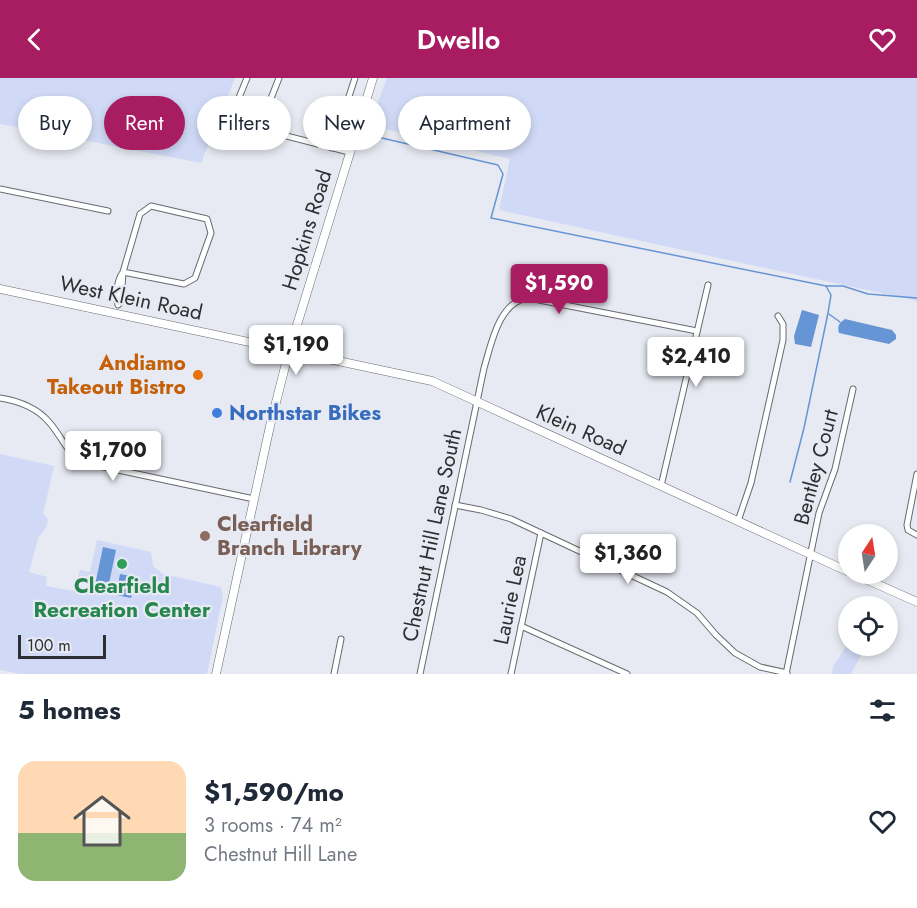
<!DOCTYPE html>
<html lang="en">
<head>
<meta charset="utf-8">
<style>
  :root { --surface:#fff; --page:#f2f2f3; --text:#1f2937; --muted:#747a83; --accent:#a81d62 }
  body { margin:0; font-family:Jost,sans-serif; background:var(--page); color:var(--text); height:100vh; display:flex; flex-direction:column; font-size:22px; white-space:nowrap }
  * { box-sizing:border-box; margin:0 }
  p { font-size:20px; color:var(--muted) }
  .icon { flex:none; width:33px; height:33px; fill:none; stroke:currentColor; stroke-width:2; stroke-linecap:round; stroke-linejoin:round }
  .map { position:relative; height:596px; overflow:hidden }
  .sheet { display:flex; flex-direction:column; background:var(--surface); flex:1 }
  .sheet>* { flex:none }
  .hud { position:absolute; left:18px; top:18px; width:600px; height:54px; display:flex; gap:12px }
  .needle { width:39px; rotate:12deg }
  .buttons { position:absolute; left:838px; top:446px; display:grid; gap:12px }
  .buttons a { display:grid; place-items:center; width:60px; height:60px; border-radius:50%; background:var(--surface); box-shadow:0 3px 9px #0003; font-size:30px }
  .scale { position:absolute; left:18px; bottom:15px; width:88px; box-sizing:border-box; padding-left:6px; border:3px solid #2d2f32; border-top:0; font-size:16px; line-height:21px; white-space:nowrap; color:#2d2f32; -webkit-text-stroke:4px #e7eaf2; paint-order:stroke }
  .price { position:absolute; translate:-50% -51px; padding:0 14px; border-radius:6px; background:#fff; color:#222; font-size:20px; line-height:39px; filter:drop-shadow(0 2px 3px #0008) }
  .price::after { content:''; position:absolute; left:50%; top:36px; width:18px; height:14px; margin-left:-9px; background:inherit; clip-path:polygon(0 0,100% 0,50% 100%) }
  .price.on { background:var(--accent); color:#fff }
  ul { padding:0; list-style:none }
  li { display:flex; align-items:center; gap:18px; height:150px; padding:0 18px }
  li span { display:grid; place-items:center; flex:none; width:168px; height:120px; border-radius:18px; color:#555 }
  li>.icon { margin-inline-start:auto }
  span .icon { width:72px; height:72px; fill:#fffc; stroke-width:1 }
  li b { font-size:26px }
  h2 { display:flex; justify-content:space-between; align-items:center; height:72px; padding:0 18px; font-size:26px }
  .pill { padding:0 21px; border-radius:27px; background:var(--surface); box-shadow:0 3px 9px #0003; font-size:21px; line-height:54px }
  .pill.on { background:var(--accent); color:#fff }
  header { display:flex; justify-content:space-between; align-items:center; height:78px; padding:0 18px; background:var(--accent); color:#fff; font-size:27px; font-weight:600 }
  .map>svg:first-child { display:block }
  .green { fill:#d0daf6 }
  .water { fill:#6695d5 }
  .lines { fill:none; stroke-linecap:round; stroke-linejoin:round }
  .stream { stroke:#6695d5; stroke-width:1.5 }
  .street-casing { stroke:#676a71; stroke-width:7 }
  .secondary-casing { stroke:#676a71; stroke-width:9 }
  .street { stroke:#fff; stroke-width:5 }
  .secondary { stroke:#fff; stroke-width:8 }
  .food-dot { fill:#e8710a; stroke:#e7eaf2; stroke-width:2 }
  .shop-dot { fill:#3f7fe0; stroke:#e7eaf2; stroke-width:2 }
  .education-dot { fill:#8d6e63; stroke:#e7eaf2; stroke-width:2 }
  .leisure-dot { fill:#2e9e5b; stroke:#e7eaf2; stroke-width:2 }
  .labels { text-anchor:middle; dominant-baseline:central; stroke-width:4.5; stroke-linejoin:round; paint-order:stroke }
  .street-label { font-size:21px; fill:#2d2f32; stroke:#e7eaf2 }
  .food-label { font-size:21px; font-weight:bold; fill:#c56008; stroke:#e7eaf2; text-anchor:end }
  .shop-label { font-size:21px; font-weight:bold; fill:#366cbe; stroke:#e7eaf2; text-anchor:start }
  .education-label { font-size:21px; font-weight:bold; fill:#785e54; stroke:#e7eaf2; text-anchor:start }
  .leisure-label { font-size:21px; font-weight:bold; fill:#27864d; stroke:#e7eaf2 }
</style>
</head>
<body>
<header><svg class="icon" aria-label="back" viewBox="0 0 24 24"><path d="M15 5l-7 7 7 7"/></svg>Dwello<svg class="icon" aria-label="heart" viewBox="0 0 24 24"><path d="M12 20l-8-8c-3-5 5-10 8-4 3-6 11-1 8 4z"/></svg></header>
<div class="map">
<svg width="917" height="596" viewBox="0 0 917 596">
  <rect width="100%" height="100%" fill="#e7eaf2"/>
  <g class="green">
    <polygon points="0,0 235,0 201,85 0,46"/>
    <polygon points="387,0 917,0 917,223 499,132 510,81 369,47"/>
    <polygon points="0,376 54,388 43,436 48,441 46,450 38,460 29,494 47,499 46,508 85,515 87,505 77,502 80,492 90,494 97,462 151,474 153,488 163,496 221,509 223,518 207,596 20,596 0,592"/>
    <polygon points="847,566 861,577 851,596 832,596 833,589"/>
  </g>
  <g class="water">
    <polygon points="802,232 819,237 811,269 795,266 794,258"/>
    <path d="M845,241L892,252L896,257V261L889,266L839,255C837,248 839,245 845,241Z"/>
    <polygon points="103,469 116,472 107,515 94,512"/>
    <polygon points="120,496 136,499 131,520 116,517"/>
  </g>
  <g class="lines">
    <g class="stream">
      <polyline points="369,57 498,87 503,96 491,140 826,208 831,217 828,235 804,350 790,404"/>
      <polyline points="826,208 843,208 868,216 917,220"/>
      <polyline points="829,236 840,244"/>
    </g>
    <g class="street-casing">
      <g id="street">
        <polyline points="247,0 231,39 236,45 349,74"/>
        <polyline points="259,51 279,0"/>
        <polyline points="332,70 355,0"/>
        <polyline points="0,111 108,133"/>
        <path d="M123,194L184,206L195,200L211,155L207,141L151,128L140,136L123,194C117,202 115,218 118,227L121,224L123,194"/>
        <path d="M0,320C19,323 36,329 49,344C67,365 63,374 90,386L254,421"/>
        <polyline points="917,396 907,447 908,452 917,457"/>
        <polyline points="661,408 708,207"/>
        <polyline points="455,427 481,432 511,441 667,514 697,535 716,557 735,575 760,589 787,595"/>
        <polyline points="738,443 751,405 783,262 783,246 778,238"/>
        <polyline points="521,548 627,596"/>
        <polyline points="334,596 341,561"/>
        <path d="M420,596L484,290C491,267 499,222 529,220L697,253"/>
        <polyline points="511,596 541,455"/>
        <polyline points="786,596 819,435 835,391 853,311"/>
      </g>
    </g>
    <g class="secondary-casing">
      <g id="secondary">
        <polyline points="0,211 432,303 849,494"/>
        <polyline points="852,495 917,524"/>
        <polyline points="216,596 270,348 289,273 373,0"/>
      </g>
    </g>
    <use href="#street" class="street"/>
    <use href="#secondary" class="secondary"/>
  </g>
  <circle class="food-dot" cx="198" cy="297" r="6"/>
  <circle class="shop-dot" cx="217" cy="335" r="6"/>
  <circle class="education-dot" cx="205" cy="458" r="6"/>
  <circle class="leisure-dot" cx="122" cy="486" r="6"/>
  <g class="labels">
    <g class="street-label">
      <text transform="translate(307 152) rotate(-73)">Hopkins Road</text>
      <text transform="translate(131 220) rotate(12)">West Klein Road</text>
      <text transform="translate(581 352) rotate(24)">Klein Road</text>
      <text transform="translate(816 389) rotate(-75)">Bentley Court</text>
      <text transform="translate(432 457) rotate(-78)">Chestnut Hill Lane South</text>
      <text transform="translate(510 522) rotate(-78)">Laurie Lea</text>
    </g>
    <g class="food-label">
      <text x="186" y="285">Andiamo<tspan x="186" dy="24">Takeout Bistro</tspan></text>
    </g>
    <g class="shop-label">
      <text x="229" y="335">Northstar Bikes</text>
    </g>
    <g class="education-label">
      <text x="217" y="446">Clearfield<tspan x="217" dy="24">Branch Library</tspan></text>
    </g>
    <g class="leisure-label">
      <text x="122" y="508">Clearfield<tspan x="122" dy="24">Recreation Center</tspan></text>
    </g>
  </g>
</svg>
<div class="buttons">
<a><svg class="needle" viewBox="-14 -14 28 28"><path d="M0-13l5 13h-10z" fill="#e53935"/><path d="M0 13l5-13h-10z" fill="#747a83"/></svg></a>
<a><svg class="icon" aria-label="locate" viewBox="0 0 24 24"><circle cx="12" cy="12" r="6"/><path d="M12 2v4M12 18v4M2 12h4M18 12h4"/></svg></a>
</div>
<div class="scale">100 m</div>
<b class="price on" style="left:559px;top:237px">$1,590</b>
<b class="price" style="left:296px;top:298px">$1,190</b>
<b class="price" style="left:696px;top:310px">$2,410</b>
<b class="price" style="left:113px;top:404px">$1,700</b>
<b class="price" style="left:628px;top:507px">$1,360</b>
<div class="hud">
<a class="pill">Buy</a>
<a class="pill on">Rent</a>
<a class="pill">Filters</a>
<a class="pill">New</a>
<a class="pill">Apartment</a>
</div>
</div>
<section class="sheet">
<h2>5 homes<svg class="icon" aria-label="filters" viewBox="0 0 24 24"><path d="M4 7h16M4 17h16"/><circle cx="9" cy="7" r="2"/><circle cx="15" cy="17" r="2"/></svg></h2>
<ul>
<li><span style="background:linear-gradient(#ffd9b3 60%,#8fb573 0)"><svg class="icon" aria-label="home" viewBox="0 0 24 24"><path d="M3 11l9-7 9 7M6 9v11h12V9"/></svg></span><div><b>$1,590/mo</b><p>3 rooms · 74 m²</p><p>Chestnut Hill Lane</p></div><svg class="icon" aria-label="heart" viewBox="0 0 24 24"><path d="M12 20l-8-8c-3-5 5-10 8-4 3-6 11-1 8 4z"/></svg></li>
</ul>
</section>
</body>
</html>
